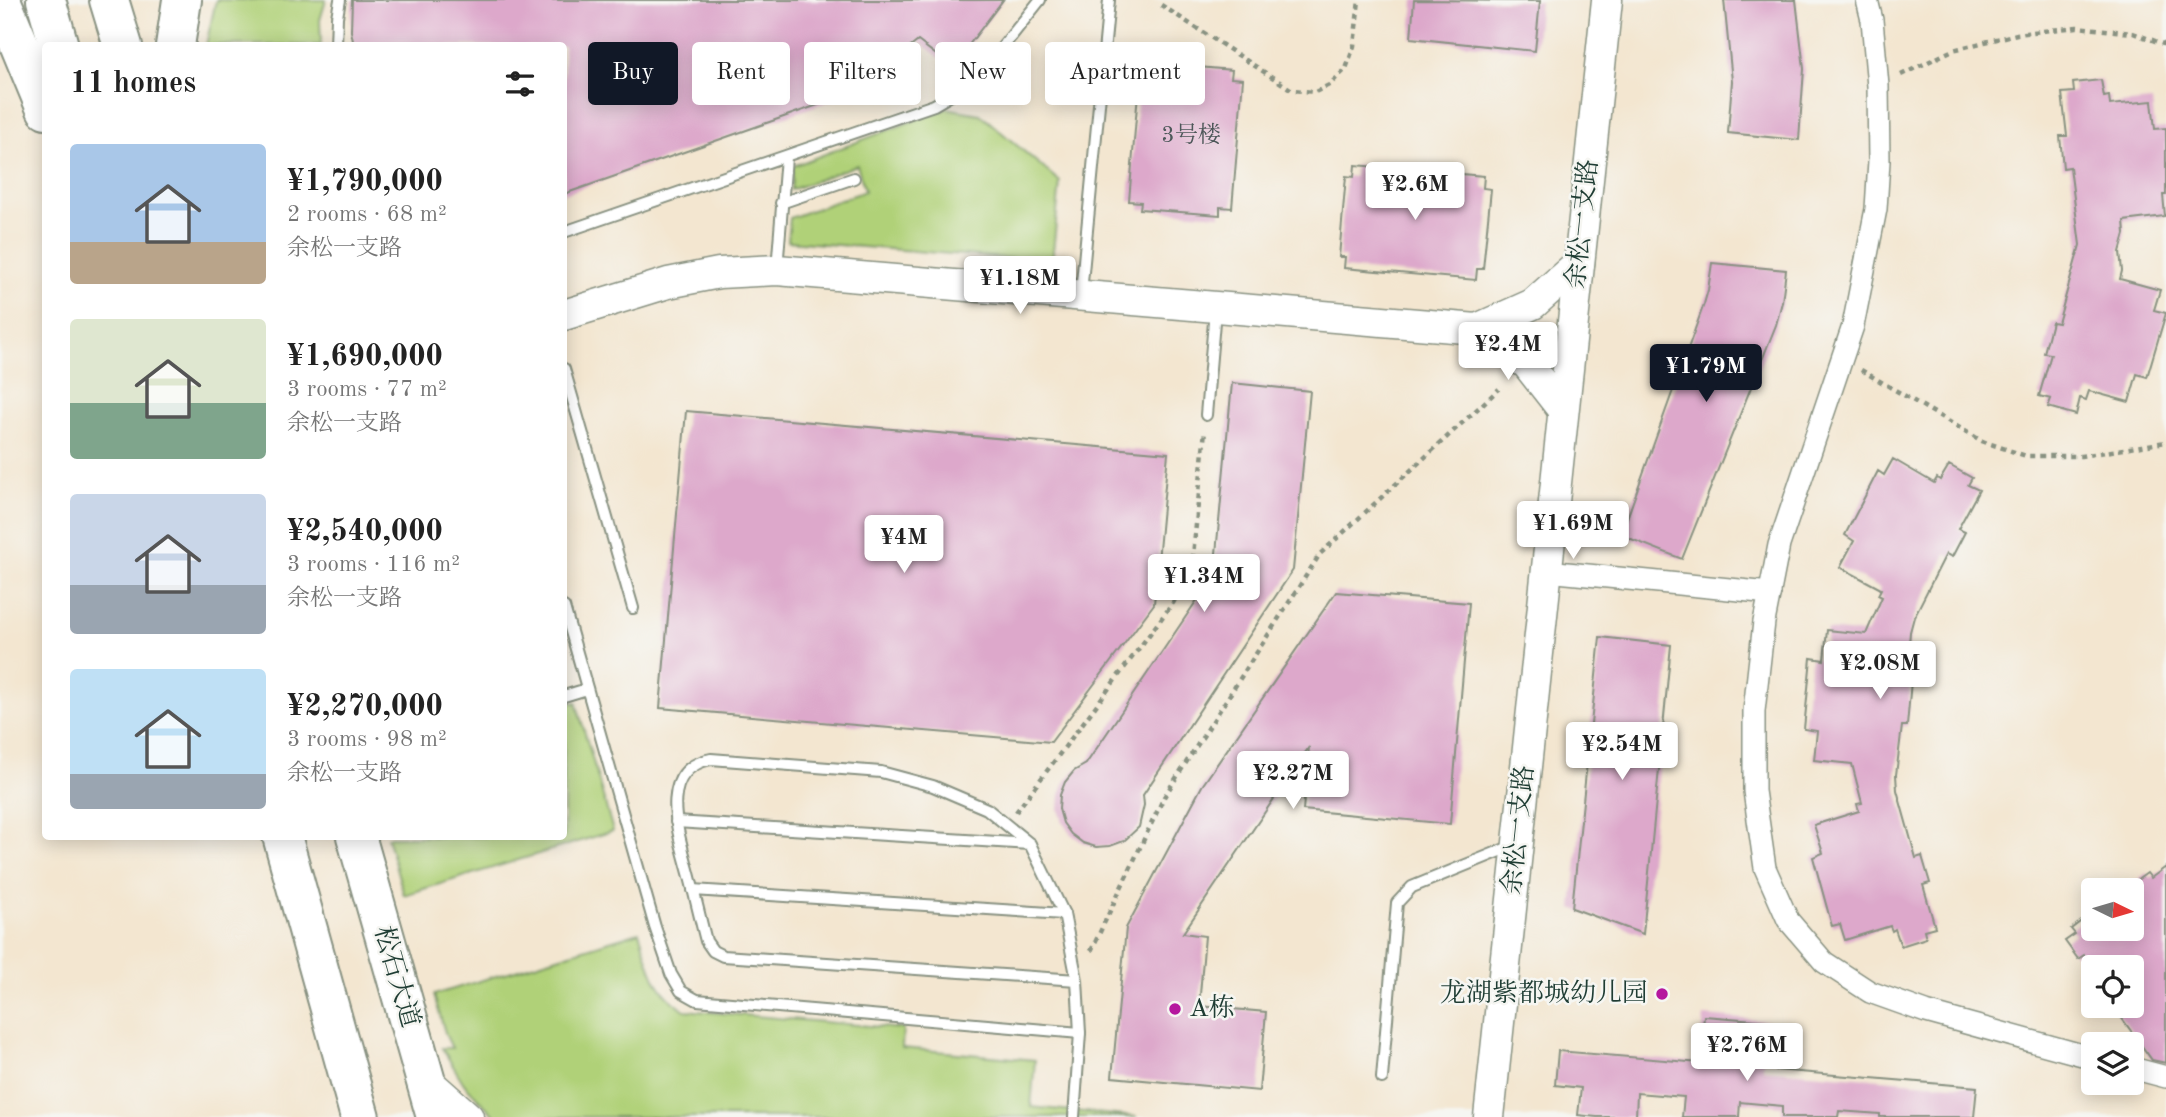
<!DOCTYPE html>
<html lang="en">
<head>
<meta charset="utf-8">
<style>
  :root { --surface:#fff; --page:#f2f2f2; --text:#222; --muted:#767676; --accent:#111827 }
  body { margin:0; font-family:"Old Standard TT","Noto Serif SC",serif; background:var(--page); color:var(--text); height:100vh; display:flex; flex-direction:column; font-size:26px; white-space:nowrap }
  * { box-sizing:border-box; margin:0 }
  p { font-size:23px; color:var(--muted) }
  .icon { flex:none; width:38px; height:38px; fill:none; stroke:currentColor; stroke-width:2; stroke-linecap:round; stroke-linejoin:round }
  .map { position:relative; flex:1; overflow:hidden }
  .side { position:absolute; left:42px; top:42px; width:525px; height:798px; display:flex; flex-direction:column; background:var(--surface); border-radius:7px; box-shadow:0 4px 18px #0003 }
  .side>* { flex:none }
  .hud { position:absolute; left:588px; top:42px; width:665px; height:63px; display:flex; gap:14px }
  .needle { width:46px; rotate:95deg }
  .tools { position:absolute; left:2081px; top:878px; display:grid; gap:14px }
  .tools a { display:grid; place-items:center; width:63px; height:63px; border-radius:7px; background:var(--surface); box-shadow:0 4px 18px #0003; font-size:35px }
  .price { position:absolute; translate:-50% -60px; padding:0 16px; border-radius:7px; background:#fff; color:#222; font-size:23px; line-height:46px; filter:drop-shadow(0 2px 4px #0008) }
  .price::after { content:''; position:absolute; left:50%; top:42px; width:21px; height:16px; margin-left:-10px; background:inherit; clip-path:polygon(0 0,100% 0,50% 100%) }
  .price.selected { background:var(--accent); color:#fff }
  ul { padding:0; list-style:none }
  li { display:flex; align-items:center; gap:21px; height:175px; padding:0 28px }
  li span { display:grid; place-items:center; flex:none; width:196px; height:140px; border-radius:7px; color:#555 }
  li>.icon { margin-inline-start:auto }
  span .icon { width:84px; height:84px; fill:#fffc; stroke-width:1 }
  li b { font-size:30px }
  h2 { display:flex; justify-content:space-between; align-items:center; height:84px; padding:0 28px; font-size:30px }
  .pill { padding:0 24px; border-radius:7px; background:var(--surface); box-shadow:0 4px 18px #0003; font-size:24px; line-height:63px }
  .pill.selected { background:var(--accent); color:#fff }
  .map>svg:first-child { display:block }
  .green { fill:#b0d178; stroke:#688756; stroke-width:2 }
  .building { fill:#dda8cb }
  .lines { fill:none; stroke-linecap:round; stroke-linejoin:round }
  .lane-casing { stroke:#899282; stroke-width:14 }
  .street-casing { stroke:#899282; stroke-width:24 }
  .secondary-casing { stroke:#899282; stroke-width:33 }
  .highway-casing { stroke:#899282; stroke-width:42 }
  .path { stroke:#899282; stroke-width:4.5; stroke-dasharray:5 5; stroke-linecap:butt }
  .lane { stroke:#fff; stroke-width:10 }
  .street { stroke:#fff; stroke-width:21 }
  .secondary { stroke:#fff; stroke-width:30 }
  .highway { stroke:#fff; stroke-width:38 }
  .poi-dot { fill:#b5179e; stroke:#f6f6f2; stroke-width:2.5 }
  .labels { text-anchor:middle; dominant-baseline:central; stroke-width:5; stroke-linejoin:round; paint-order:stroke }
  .number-label { font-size:23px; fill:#4e585a }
  .street-label { font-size:26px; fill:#1f3d34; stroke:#f6f6f2 }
  .poi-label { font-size:26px; fill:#1f3d34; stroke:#f6f6f2; text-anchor:end }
</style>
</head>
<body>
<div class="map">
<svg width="2166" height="1117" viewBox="0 0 2166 1117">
  <rect width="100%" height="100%" fill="#f6f6f2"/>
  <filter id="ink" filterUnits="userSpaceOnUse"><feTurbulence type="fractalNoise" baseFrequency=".0143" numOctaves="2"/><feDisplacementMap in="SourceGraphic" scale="14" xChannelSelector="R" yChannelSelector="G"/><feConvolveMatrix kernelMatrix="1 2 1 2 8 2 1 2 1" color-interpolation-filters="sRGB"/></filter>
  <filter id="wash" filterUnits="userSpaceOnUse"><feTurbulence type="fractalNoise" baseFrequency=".00686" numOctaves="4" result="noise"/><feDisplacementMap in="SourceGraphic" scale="28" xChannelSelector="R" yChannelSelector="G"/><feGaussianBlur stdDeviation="1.57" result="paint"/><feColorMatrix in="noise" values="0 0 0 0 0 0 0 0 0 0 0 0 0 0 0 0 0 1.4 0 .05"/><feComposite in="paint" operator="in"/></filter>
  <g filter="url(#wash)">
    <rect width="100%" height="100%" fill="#f3e6d0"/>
    <g class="green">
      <polygon points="216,0 326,0 320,20 321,45 206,45"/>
      <polygon points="947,108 980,114 1060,182 1052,262 788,241 790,218 865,191 857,165 791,190 793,166"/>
      <polygon points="576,702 613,831 404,895 387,837 564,836 564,705"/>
      <path d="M639,932C651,967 652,990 685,1010L903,1029L902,1048L1035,1060L1031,1107L1137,1117H496L494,1115L464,1084L442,1048H452L446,1036L434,995Z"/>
    </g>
    <g id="blocks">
      <g class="building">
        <polygon points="352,0 1003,0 952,67 918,41 862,86 835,99 564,194 564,46 354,46 351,31"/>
        <polygon points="1414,0 1540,1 1535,51 1411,38"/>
        <polygon points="1724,0 1796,0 1804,69 1799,140 1728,133 1732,81"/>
        <polygon points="1152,63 1232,70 1231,78 1243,79 1232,208 1220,207 1220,215 1140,209 1141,202 1129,201 1140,69 1151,70"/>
        <polygon points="2101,80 2104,97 2109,96 2110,105 2152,101 2155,129 2166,128 2166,195 2163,195 2165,216 2124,221 2125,234 2120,252 2122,271 2120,279 2160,290 2154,310 2166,313 2147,377 2137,374 2129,402 2089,391 2086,400 2080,398 2076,415 2048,407 2051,399 2039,396 2051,354 2044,353 2052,322 2058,323 2080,245 2070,167 2063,168 2060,136 2067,136 2062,93 2074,92 2073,83"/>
        <polygon points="1355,165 1484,176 1483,188 1491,189 1483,269 1477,269 1476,280 1344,268 1345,257 1339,257 1346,176 1354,177"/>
        <polygon points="1712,263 1786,270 1782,302 1776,325 1682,559 1621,535 1704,304 1708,290"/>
        <polygon points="1232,383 1310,391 1293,570 1143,795 1144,805 1139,827 1124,841 1110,846 1096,847 1083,843 1071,834 1063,823 1059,809 1060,795 1065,782 1074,771 1086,764 1214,575"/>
        <polygon points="686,411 1168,453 1154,604 1051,742 660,708"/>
        <polygon points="1893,459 1934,483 1937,478 1940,480 1949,465 1972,478 1968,485 1979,490 1958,529 1965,532 1952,557 1946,554 1914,617 1910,632 1906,681 1911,681 1907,726 1902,726 1896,775 1897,790 1916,858 1922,856 1930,883 1923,885 1935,927 1924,930 1926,938 1901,946 1895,929 1892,931 1890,926 1845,940 1840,924 1832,926 1813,857 1823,853 1814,825 1859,811 1857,804 1862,803 1852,764 1814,760 1817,731 1804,729 1811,658 1824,660 1827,630 1866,634 1882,597 1878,595 1881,589 1840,567 1854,541 1845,535 1878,471 1884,475"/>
        <polygon points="1336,592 1469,603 1450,824 1303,810 1309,747 1183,933 1205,936 1199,1006 1266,1012 1259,1091 1112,1077 1126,928 1202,786"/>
        <polygon points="1600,637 1671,645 1643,934 1572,908"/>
        <polygon points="2166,867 2166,1063 2152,1060 2113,1006 2132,1006 2132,968 2094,968 2084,955 2078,959 2065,941 2075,934 2071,929 2093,912 2093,929 2132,929 2132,891 2122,891 2147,873 2151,878"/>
        <polygon points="1704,1016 1767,1021 1763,1069 1977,1087 1974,1117 1880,1117 1880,1114 1839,1111 1838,1117 1782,1117 1782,1106 1740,1102 1739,1117 1682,1117 1684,1097 1637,1093 1636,1117 1597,1117 1578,1115 1581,1088 1555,1085 1558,1051 1700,1063"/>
      </g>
    </g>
  </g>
  <g filter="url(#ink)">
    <use href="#blocks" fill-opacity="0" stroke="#899282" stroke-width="2"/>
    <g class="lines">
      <g class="lane-casing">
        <g id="lane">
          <polyline points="336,46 337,17 340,0"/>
          <polyline points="781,203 854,178"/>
          <polyline points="564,232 934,105 963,88 989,64 1040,0"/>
          <polyline points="777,269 786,157"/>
          <polyline points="1081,293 1109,0"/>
          <polyline points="564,369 633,608"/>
          <polyline points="1206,415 1215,310"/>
          <polyline points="564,607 655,927 671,974 681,991 697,1000 1080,1033"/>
          <polyline points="564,696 587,689"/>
          <polyline points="676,822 1030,844"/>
          <polyline points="693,890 1064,914"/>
          <polyline points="1382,1078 1397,903 1412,887 1515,845"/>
          <path d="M1074,1117L1080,1033L1077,980L1064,914L1030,844L987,809L933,786L881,772L711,759C655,770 679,835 689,873C695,896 700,918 706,941L713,951L723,956L1077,980"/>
        </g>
      </g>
      <g class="street-casing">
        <g id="street">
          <polyline points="1867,0 1872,20 1878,86 1879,161 1876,209 1853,326 1779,545 1764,622 1754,711 1754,791 1765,868 1788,920 1824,962 1870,992 1926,1012 2093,1058"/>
          <polyline points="1547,571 1770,593"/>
          <polyline points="2132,1068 2166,1077"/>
        </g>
      </g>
      <g class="secondary-casing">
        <g id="secondary">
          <polyline points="564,315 668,283 719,273 777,270 1477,329 1533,304 1579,263"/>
          <polyline points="1477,329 1527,364 1563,410"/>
          <polyline points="425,1079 468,1117"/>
          <polyline points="1489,1117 1607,0"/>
        </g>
      </g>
      <g class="highway-casing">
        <g id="highway">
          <polyline points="1,0 46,109"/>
          <polyline points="46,0 59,46"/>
          <polyline points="109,0 123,46"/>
          <polyline points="175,46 182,0"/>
          <polyline points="282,836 360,1117"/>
          <polyline points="356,836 436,1117"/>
        </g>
      </g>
      <g class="path">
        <polyline points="1161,5 1292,90 1315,92 1329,85 1346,69 1354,46 1359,0"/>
        <polyline points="1901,75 1953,50 2017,34 2077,27 2133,33 2166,45"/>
        <polyline points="1861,370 1982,441 2026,456 2081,456 2166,442"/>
        <polyline points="1016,812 1173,603 1186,581 1193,556 1205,430"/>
        <polyline points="1091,951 1164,797 1320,554 1499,389"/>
      </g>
      <use href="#lane" class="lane"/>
      <use href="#street" class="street"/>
      <use href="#secondary" class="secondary"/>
      <use href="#highway" class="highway"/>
    </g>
  </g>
  <g class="poi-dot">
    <circle cx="1662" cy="994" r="7"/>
    <circle cx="1175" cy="1009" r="7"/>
  </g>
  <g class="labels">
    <g class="number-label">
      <text x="1191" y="135">3号楼</text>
    </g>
    <g class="street-label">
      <text transform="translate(1583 224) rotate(-84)">余松一支路</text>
      <text transform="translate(1519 830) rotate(-84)">余松一支路</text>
      <text transform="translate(396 977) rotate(74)">松石大道</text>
    </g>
    <g class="poi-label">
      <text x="1648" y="994">龙湖紫都城幼儿园</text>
      <text x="1189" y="1009" text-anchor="start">A栋</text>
    </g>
  </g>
</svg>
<div class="tools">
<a><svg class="needle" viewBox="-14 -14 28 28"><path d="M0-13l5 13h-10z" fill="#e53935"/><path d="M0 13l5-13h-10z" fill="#767676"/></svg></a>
<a><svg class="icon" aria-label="locate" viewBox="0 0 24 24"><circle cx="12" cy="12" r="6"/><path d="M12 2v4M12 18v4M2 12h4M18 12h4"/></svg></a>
<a><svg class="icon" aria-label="layers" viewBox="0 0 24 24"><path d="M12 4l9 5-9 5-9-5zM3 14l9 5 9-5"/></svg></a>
</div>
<b class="price" style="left:1415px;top:222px">¥2.6M</b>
<b class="price" style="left:1020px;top:316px">¥1.18M</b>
<b class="price" style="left:1508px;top:382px">¥2.4M</b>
<b class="price selected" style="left:1706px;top:404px">¥1.79M</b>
<b class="price" style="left:1573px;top:561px">¥1.69M</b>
<b class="price" style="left:904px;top:575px">¥4M</b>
<b class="price" style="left:1204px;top:614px">¥1.34M</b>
<b class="price" style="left:1880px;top:701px">¥2.08M</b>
<b class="price" style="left:1622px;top:782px">¥2.54M</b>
<b class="price" style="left:1293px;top:811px">¥2.27M</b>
<b class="price" style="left:1747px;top:1083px">¥2.76M</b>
<div class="hud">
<a class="pill selected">Buy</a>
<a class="pill">Rent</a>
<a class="pill">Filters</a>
<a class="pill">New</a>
<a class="pill">Apartment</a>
</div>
<section class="side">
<h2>11 homes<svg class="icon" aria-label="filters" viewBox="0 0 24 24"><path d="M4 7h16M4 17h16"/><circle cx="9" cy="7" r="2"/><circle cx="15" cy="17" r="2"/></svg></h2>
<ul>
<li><span style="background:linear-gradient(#a9c7e8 70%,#b9a48a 0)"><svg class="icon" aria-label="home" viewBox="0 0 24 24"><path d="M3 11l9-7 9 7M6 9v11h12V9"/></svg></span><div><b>¥1,790,000</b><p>2 rooms · 68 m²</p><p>余松一支路</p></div></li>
<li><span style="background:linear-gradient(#dfe7d0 60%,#7fa58c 0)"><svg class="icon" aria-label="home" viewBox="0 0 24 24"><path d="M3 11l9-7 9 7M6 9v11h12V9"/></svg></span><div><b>¥1,690,000</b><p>3 rooms · 77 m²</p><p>余松一支路</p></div></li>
<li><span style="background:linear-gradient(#c9d6e8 65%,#9aa5b1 0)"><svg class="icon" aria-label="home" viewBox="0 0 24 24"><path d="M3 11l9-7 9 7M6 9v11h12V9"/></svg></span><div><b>¥2,540,000</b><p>3 rooms · 116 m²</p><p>余松一支路</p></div></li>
<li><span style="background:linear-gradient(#bfe0f5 75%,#9aa5b1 0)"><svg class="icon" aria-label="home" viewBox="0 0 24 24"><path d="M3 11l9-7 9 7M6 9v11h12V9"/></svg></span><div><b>¥2,270,000</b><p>3 rooms · 98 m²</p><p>余松一支路</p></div></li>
</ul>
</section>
</div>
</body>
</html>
